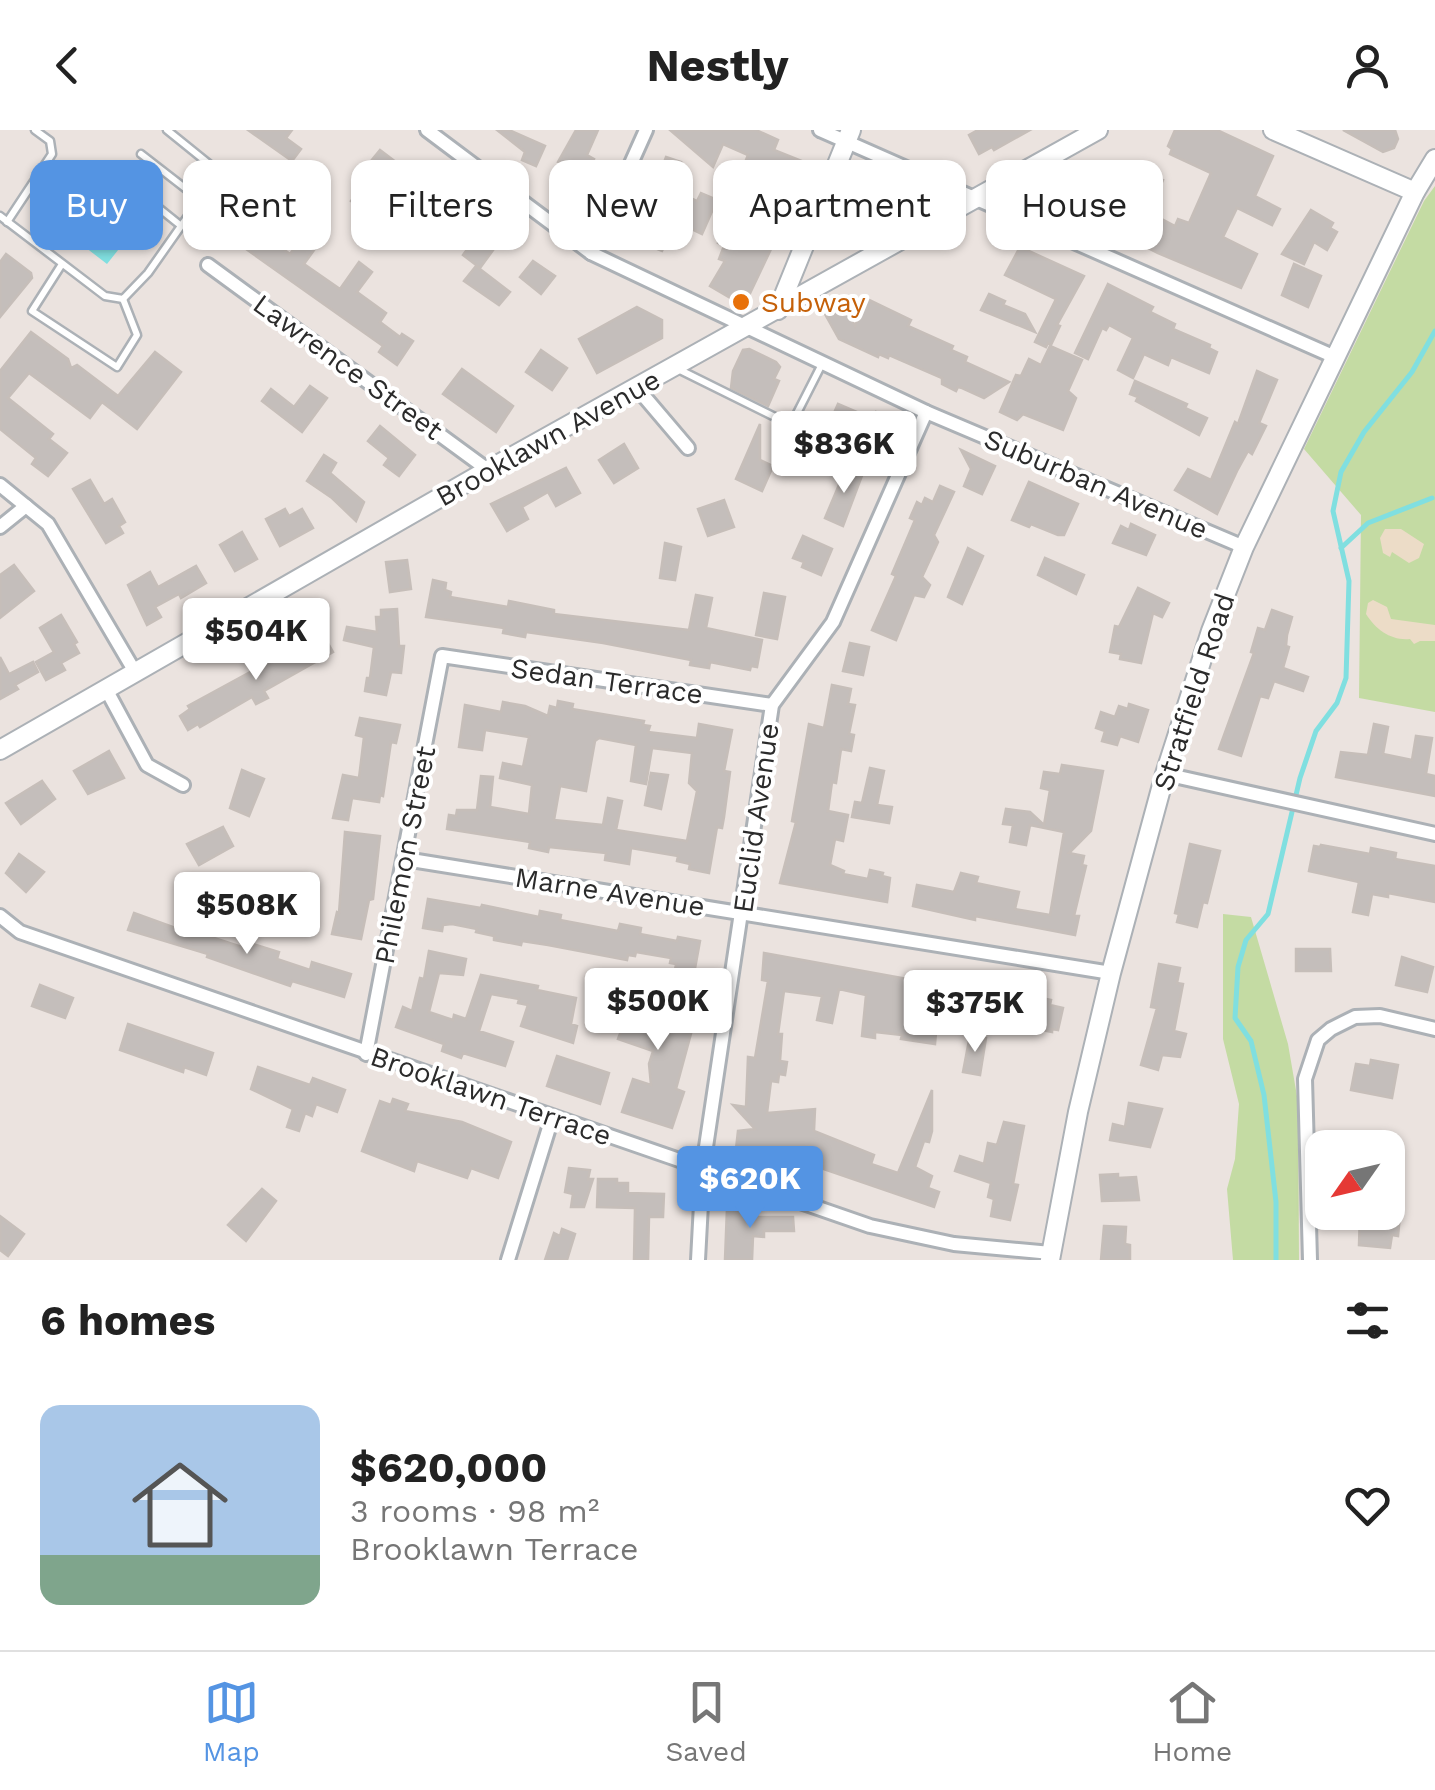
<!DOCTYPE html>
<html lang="en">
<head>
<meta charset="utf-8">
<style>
  :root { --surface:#fff; --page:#f6f6f6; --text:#222; --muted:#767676; --line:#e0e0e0; --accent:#5494e3 }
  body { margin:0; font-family:"Work Sans",sans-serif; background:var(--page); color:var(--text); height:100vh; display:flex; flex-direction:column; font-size:38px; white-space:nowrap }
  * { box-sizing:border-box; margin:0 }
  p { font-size:32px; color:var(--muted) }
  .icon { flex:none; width:55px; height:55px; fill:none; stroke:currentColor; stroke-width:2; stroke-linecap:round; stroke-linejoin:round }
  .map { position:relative; height:1130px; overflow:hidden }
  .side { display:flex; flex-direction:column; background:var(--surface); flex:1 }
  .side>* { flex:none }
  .guide { position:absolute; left:30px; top:30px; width:1375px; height:90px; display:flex; gap:20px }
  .needle { width:65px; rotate:236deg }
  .controls { position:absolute; left:1305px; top:1000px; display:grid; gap:20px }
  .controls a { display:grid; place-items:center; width:100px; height:100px; border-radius:20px; background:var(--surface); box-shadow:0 2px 8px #0004; font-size:50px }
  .price { position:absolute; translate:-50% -85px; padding:0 22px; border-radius:10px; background:#fff; color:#222; font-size:32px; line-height:65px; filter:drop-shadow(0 2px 5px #0008) }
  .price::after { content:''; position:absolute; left:50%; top:60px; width:30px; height:22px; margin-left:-15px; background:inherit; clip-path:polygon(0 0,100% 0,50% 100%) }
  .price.selected { background:var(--accent); color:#fff }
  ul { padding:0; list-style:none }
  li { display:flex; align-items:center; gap:30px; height:250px; padding:0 40px }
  li span { display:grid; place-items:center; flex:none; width:280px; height:200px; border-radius:20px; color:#555 }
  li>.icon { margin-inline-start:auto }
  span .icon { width:120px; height:120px; fill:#fffc; stroke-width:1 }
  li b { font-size:42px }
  h2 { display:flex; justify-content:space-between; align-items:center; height:120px; padding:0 40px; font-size:42px }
  .chip { padding:0 35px; border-radius:20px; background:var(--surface); box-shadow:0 2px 8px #0004; font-size:35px; line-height:90px }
  .chip.selected { background:var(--accent); color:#fff }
  header { display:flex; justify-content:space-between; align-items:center; height:130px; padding:0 40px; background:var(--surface); font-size:45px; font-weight:700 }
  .tab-bar { display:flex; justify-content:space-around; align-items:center; height:140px; border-top:2px solid var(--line); background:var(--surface); font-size:28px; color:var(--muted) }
  .tab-bar a { display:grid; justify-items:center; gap:5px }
  .tab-bar .selected { color:var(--accent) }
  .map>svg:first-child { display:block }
  .green { fill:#c4dba3 }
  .sand { fill:#ecdcc7 }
  .water { fill:#80dfe0 }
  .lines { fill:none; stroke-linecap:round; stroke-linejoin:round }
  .stream { stroke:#80dfe0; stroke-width:5 }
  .building { fill:#c4bebb; stroke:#c6beb9; stroke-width:2.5; fill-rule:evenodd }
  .service-casing { stroke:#acb1b6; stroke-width:11 }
  .minor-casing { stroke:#acb1b6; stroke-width:18 }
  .tertiary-casing { stroke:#acb1b6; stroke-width:22 }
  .secondary-casing { stroke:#acb1b6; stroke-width:22 }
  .service { stroke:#fff; stroke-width:6 }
  .minor { stroke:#fff; stroke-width:12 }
  .tertiary { stroke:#fff; stroke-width:18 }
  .secondary { stroke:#fff; stroke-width:18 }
  .food-dot { fill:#e8710a; stroke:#fff; stroke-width:4 }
  .labels { text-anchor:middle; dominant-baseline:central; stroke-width:8; stroke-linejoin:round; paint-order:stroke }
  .food-label { font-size:28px; fill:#c56008; stroke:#fff; text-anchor:start }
  .street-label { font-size:28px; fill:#2b2b2b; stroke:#fff }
</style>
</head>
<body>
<header><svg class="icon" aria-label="back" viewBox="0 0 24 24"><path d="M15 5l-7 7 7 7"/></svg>Nestly<svg class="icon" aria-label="person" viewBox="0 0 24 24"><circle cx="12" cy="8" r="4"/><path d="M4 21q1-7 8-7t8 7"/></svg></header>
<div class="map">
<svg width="1435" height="1130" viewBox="0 0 1435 1130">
  <rect width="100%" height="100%" fill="#ebe3df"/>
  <g class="green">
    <polygon points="1435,56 1435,582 1359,568 1361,385 1304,319 1424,71"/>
    <polygon points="1223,784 1251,787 1288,914 1298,972 1299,1130 1233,1130 1227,1059 1235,1029 1239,974 1223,909"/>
  </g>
  <g class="sand">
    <polygon points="1385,399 1401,399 1424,414 1419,428 1409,433 1392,422 1390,427 1383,423 1380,408"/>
    <path d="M1373,470L1387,477L1391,489L1435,495V511H1420L1414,514L1410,509C1392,511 1376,500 1366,484L1368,473Z"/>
  </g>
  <polygon class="water" points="70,74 122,115 107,134 55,94"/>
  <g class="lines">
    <g class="stream">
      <polyline points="1341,418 1368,393 1432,368"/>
      <polyline points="1276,1130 1276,1072 1264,965 1251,911 1235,888 1238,837 1246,810 1268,784 1300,648 1316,601 1337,573 1346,548 1349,451 1333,381 1341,342 1364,302 1412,242 1435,201"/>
    </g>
  </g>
  <g class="building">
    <polygon points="248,0 292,0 286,8 301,19 292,31"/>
    <polygon points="497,0 509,0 545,16 536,36 522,30 525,22"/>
    <polygon points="576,0 598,0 587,25 594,29 583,51 565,42 567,37 558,32"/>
    <polygon points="670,0 756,0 778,10 774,20 804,32 775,95 781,98 744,176 710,156 725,131 719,129 724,116 718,113 723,102 730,105 743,77 734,73 750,38 744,35 748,25 723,14 713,37"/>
    <polygon points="978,0 1030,0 994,20 992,17 979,24 969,5"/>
    <polygon points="1175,0 1217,0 1273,26 1255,66 1280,79 1272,95 1237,78 1223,107 1257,124 1241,158 1158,123 1136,112 1138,110 1083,85 1081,89 1061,80 1079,39 1095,46 1093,50 1138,70 1151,44 1163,50 1153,72 1158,87 1175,96 1178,89 1189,93 1211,43 1170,24 1172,19 1168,16"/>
    <polygon points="1343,0 1395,0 1398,9 1394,18 1383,22"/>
    <polygon points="380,20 459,80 445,98 391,55 369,85 351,71 373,43 366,37"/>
    <polygon points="666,27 681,32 671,58 697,71 701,63 717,70 702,104 679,93 670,114 666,113 662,121 640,112 657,72 644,64 650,51 659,46"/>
    <polygon points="863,39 899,56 881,96 844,80"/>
    <polygon points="1311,80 1333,93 1330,98 1337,102 1327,120 1314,112 1304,134 1282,124"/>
    <polygon points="490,88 507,101 480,138 463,125"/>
    <polygon points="252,96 290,124 308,99 322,109 304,134 340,159 359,132 372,142 357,162 386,183 380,192 400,207 402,204 413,211 397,235 379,222 383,216 239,114"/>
    <polygon points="1020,117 1084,146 1057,195 1060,196 1051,215 1048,213 1046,217 1035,212 1056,169 1005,145"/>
    <polygon points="6,124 31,143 32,148 0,187 0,132"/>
    <polygon points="533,131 555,146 541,164 520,147"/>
    <polygon points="1294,134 1321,146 1308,177 1282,165"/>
    <polygon points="476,136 510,162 499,175 464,151"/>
    <polygon points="1108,154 1153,177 1150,182 1175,194 1173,199 1210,215 1209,218 1217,222 1209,243 1171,227 1168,235 1144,224 1133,248 1118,240 1133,208 1109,195 1106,200 1102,198 1088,229 1075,223"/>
    <polygon points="989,164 1005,171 1003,175 1025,184 1035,202 981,180"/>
    <polygon points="867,169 911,190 908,196 953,216 951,220 967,227 965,232 1009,252 984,268 962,258 958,257 956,261 942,254 942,248 889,225 888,228 879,224 878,227 839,209 825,184 843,174 855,196"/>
    <polygon points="637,177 662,190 662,208 597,243 579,209"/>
    <polygon points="31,202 68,229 71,238 77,235 118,266 155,222 181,242 137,299 102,272 90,288 29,243 8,268 53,304 49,309 67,323 48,346 32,334 36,328 0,299 0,241"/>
    <polygon points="1050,216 1082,230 1068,261 1076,268 1063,300 1023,284 1017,290 1000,282 1016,245 1021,246 1029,229 1041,235"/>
    <polygon points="749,219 776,232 780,237 774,249 779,251 768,276 731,258 733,241 743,220"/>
    <polygon points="541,220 567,238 552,260 526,242"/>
    <polygon points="462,239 513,276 496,302 443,264"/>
    <polygon points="1257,241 1277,250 1259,293 1266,296 1252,324 1248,321 1237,341 1217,384 1175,360 1188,339 1211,350 1235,292 1238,294"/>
    <polygon points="1135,251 1187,274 1185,278 1207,288 1199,305 1136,271 1138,267 1130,264"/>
    <polygon points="310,256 327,268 302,302 262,271 271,259 294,277"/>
    <polygon points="838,274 873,289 876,282 898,293 883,325 878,323 876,327 863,321 865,317 861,315 864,307 830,292"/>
    <polygon points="760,294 760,330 773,336 762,361 736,349"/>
    <polygon points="380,296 415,325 399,346 384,335 389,328 368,311"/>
    <polygon points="624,314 638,338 614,353 599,330"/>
    <polygon points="961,320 995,336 982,364 964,356 971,339"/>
    <polygon points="324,325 336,333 330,343 364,372 356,391 332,368 307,351"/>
    <polygon points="847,336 863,343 843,396 825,388"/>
    <polygon points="566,338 580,363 556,376 548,362 522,377 528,389 507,401 491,374"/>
    <polygon points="90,350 104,374 112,369 125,392 119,396 123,403 106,413 73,359"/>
    <polygon points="1029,352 1078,374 1064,405 1058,405 1031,394 1029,397 1012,390"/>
    <polygon points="940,356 954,362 934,405 938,412 922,447 930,455 924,467 914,465 896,510 872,500 896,446 892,444 915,390 910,388 917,372 922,375 925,368 933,372"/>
    <polygon points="724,370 734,397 708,406 698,379"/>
    <polygon points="285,379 289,386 302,379 313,398 280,416 266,389"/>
    <polygon points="1131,394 1155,405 1146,425 1113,413 1121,396 1129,400"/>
    <polygon points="242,402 257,429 235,441 220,415"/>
    <polygon points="803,406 832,419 821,445 802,437 804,432 793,428"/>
    <polygon points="665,413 681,417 675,450 660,448"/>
    <polygon points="968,418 983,426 962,474 948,467"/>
    <polygon points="1045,428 1084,445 1076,464 1038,445"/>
    <polygon points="407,430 411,459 390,462 386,432"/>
    <polygon points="14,435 34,461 0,488 0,445"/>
    <polygon points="196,436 206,453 181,468 179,464 155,477 161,487 147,495 128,455 150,442 158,457"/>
    <polygon points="433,450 446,453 445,460 451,462 450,467 508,477 509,471 554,480 554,484 689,500 696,465 712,468 706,498 762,510 757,537 751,536 750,540 710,532 709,538 690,535 691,530 603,513 526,502 525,507 503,503 504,498 426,487"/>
    <polygon points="1138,458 1169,473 1162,487 1153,483 1141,533 1120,529 1121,524 1110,522 1115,496 1119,497"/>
    <polygon points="764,463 785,467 777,509 756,505"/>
    <polygon points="397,479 399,516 404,516 401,543 391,542 386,565 365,561 367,548 370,548 374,517 344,510 347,497 377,502 376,487 381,487 381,480"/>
    <polygon points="1272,480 1292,487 1287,505 1286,516 1289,517 1283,538 1308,547 1303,561 1274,551 1268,568 1260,566 1241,626 1219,619 1254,523 1251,522 1258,498 1265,500"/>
    <polygon points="61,485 77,512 74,514 79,523 61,533 65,540 46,550 36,532 54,522 40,498"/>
    <polygon points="322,503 333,522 264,561 268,568 256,574 252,567 200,597 198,594 188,600 180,586 190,579 188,576"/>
    <polygon points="850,513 869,517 863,545 843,541"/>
    <polygon points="0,527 9,544 33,532 38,542 15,555 18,559 0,569"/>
    <polygon points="832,555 851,559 848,574 855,575 849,604 854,605 851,621 841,619 836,653 832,652 828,681 848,685 843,711 835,709 830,735 844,741 843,744 868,749 870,740 883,743 882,746 890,748 887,772 780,753 796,692 792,691 809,594 824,598"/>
    <path d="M558,571L573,574L572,579L644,591L643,595L650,596L648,602L697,608L699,594L732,600L724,641L730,642L724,687L722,698L717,697L709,743L689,739L690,734L677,731L678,726L631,718L629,734L605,730L606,723L549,717L548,722L529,718L530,712L447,699L449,685L456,686L457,680H477L481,646L493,647L490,677L529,684L532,655L500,648L503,633L523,637L529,607L485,600L482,620L459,617L465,575L501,582L503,572L525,576L548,586L550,576L557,578ZM599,608L636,615L631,651L646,654L652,618L692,623L689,653L697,661L687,711L616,700L622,671L608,668L603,695L554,690L560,656L586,661L595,611Z"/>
    <polygon points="1129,574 1148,580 1138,612 1120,606 1117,615 1102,611 1105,601 1096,598 1101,582 1115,587 1119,576 1128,579"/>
    <polygon points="360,588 400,595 396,613 391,612 383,666 380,665 379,672 352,668 348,690 333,688 343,645 359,648 364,607 356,605"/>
    <polygon points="1374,594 1388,597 1383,624 1412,630 1416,606 1432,608 1426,644 1435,646 1435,666 1336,647 1341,622 1368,625"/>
    <polygon points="109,621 124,648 88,664 74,641"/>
    <polygon points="1062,635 1103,641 1091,701 1069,723 1084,726 1082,735 1086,736 1074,786 1079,786 1075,805 975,786 975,790 913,776 917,755 954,762 961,743 978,747 976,753 1019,762 1015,779 1050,785 1064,702 1030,695 1026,715 1010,712 1013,695 1003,694 1006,679 1030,682 1044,695 1050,660 1041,658 1044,642 1060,644"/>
    <polygon points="870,638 884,641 877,675 892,677 889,693 852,687 855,672 862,673"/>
    <polygon points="242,640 264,649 249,686 230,678"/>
    <polygon points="651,643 668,645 661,679 645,675"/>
    <polygon points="42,651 55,669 21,694 6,673"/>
    <polygon points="223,697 233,716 199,735 187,714"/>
    <polygon points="345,702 380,706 373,769 369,770 361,809 332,804 337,782 339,783"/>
    <polygon points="1190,714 1220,721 1207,773 1203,772 1197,797 1177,792 1179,784 1175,783"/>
    <polygon points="1321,715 1370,724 1371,718 1396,723 1395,729 1435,736 1435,772 1388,763 1388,767 1372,764 1368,785 1353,782 1359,752 1309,741 1314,716 1320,717"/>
    <polygon points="19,724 44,742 26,762 6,743"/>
    <polygon points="428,769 481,778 482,775 539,787 540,781 561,785 560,790 618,801 620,794 641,798 640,804 677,811 678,807 700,811 694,844 675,840 676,834 670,833 671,828 636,822 635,826 628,825 627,830 548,815 522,811 521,815 494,810 494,806 476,802 477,799 452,794 443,795 442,801 423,798"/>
    <polygon points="134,783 192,804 193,801 248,819 250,813 279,822 277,829 310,840 312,832 351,844 344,867 292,851 290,856 207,827 208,824 128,800"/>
    <polygon points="1296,819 1330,819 1331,841 1296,841"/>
    <polygon points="429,821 466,829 463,845 439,843 429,882 453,890 454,885 466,889 481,845 538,856 537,860 576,868 571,894 577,896 573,913 521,896 528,875 518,873 519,869 491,864 479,901 513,912 505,936 463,923 461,928 442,921 444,914 396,897 403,877 412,881 420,848 424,849"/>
    <polygon points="764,823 968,860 964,878 948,877 947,882 938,880 935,914 901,909 902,905 875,902 875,908 862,906 866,865 839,859 832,893 817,890 822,866 784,861 778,904 782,904 780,931 787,932 785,945 779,944 778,952 771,951 767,983 815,979 814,1001 874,1025 871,1034 898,1043 932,960 932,1001 929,1012 924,1011 915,1037 932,1046 928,1058 939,1062 934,1077 806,1033 810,1021 765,1019 765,1024 736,1019 738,1001 755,999 733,975 746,977 748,927 755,928 768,851 762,850"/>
    <polygon points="1402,827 1433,837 1427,862 1396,855"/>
    <polygon points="1159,834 1180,838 1177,853 1183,854 1174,901 1186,904 1180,927 1162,925 1158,940 1141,935 1157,878 1151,877"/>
    <polygon points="40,855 73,868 65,888 32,876"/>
    <polygon points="628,861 669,869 671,861 691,864 688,899 692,900 676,959 684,962 672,998 622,982 633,949 651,955 649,934 653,921 618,909 630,877 625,876"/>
    <polygon points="1032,866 1051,870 1050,875 1063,878 1058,900 1052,899 1052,902 1015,895 1019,870 1031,872"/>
    <polygon points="128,894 213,923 206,945 184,937 183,942 120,920"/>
    <polygon points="970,905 986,908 980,945 963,942"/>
    <polygon points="557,926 609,943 600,974 547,956"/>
    <polygon points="1371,930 1398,935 1392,968 1351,960 1356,934 1370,936"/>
    <polygon points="258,937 310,955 313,948 345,960 337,982 316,974 312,986 305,983 299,1001 287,997 293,979 251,959"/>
    <polygon points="393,969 408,974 405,981 462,992 511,1012 498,1048 471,1038 467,1048 417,1031 414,1041 362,1021 380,971 391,975"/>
    <polygon points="1129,973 1162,979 1150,1017 1110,1010 1113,994 1125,997"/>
    <polygon points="1004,992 1024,996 1013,1054 1018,1055 1010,1090 991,1086 994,1069 988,1067 991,1053 955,1041 960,1026 984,1034 988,1013 997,1015"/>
    <polygon points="569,1038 590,1040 588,1049 593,1049 584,1077 571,1077 573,1064 565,1062"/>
    <polygon points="1118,1044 1118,1048 1136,1047 1139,1070 1102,1071 1100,1045"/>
    <polygon points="598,1049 617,1049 617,1053 628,1053 628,1063 664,1064 663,1087 649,1087 648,1130 634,1130 635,1078 597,1077"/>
    <polygon points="262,1059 276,1071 246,1111 228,1095"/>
    <polygon points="727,1078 755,1079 755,1086 759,1087 793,1087 794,1101 764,1101 764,1107 753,1106 752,1130 725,1130"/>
    <polygon points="1360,1082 1400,1086 1398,1106 1392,1105 1390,1118 1359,1115"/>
    <polygon points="0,1086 24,1104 8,1126 0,1120"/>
    <polygon points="1104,1096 1126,1097 1125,1114 1130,1115 1130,1130 1101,1130"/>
    <polygon points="562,1099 575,1104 567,1130 545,1130 554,1103 560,1106"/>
  </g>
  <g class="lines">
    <g class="service-casing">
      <g id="service">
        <polyline points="141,24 199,69"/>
        <polyline points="119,46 180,95"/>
        <polyline points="0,86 105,166 123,169 148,143 219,42 167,0"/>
        <polyline points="7,92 52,24 50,11 35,0"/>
        <polyline points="62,134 32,181 117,237 137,205 123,169"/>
        <polyline points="676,238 791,295 822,234"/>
      </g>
    </g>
    <g class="minor-casing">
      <g id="minor">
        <polyline points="427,0 591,123 926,282 1244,417"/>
        <polyline points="820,0 1335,227"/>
        <polyline points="591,123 646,0"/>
        <polyline points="208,135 488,340"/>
        <polyline points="637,258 688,318"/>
        <polyline points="0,355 48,394 135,542"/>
        <polyline points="0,397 26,376"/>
        <polyline points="106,559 147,635 183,655"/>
        <polyline points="1165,644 1435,704"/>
        <polyline points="405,729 1111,843"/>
        <polyline points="0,786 20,802 870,1096 954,1114 1051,1123"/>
        <polyline points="366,924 442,526 772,575"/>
        <polyline points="508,1130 552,988"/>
        <polyline points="698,1130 703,1037 772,575 833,492 926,282"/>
        <polyline points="1310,1130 1305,949 1318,910 1331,899 1355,887 1380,886 1435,899"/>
      </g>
    </g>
    <g class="tertiary-casing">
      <g id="tertiary">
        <polyline points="1273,0 1415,62"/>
        <polyline points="778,180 851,0"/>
        <polyline points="0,620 488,340 1098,0"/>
      </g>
    </g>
    <g class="secondary-casing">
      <polyline id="secondary" points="1050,1130 1078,982 1111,843 1165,644 1211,501 1244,417 1415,62 1435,29"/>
    </g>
    <use href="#service" class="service"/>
    <use href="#minor" class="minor"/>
    <use href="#tertiary" class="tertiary"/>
    <use href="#secondary" class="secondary"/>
  </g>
  <circle class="food-dot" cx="741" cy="172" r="10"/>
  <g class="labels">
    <g class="food-label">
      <text x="761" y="172">Subway</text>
    </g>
    <g class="street-label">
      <text transform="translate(348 237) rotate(36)">Lawrence Street</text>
      <text transform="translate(548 308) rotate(-29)">Brooklawn Avenue</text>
      <text transform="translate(1096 354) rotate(23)">Suburban Avenue</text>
      <text transform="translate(607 551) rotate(8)">Sedan Terrace</text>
      <text transform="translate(1194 562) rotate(-72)">Stratfield Road</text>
      <text transform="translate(756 688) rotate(-82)">Euclid Avenue</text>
      <text transform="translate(405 725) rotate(-79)">Philemon Street</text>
      <text transform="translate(610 762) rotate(9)">Marne Avenue</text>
      <text transform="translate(491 966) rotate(19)">Brooklawn Terrace</text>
    </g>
  </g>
</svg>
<div class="controls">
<a><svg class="needle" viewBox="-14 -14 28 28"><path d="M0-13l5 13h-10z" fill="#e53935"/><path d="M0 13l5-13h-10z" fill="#767676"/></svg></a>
</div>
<b class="price" style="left:844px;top:366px">$836K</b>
<b class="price" style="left:256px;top:553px">$504K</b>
<b class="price" style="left:247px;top:827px">$508K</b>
<b class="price" style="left:658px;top:923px">$500K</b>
<b class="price" style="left:975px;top:925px">$375K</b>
<b class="price selected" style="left:750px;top:1101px">$620K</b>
<div class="guide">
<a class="chip selected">Buy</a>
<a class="chip">Rent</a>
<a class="chip">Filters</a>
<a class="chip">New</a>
<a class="chip">Apartment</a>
<a class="chip">House</a>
</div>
</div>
<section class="side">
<h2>6 homes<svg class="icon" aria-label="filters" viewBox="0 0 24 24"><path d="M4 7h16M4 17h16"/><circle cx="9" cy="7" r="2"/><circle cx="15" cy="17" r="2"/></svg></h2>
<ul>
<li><span style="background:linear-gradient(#a9c7e8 75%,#7fa58c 0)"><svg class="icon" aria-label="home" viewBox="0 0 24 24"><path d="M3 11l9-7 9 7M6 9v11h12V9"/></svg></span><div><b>$620,000</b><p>3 rooms · 98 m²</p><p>Brooklawn Terrace</p></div><svg class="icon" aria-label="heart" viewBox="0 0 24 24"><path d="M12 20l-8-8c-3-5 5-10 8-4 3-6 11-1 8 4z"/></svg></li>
</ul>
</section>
<nav class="tab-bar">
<a class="selected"><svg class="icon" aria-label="map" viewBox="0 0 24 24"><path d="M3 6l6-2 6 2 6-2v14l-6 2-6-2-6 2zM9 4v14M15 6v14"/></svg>Map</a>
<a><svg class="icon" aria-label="saved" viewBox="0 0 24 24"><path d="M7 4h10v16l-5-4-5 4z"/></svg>Saved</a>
<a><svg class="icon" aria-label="home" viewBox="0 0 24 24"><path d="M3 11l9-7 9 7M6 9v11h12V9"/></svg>Home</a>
</nav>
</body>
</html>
